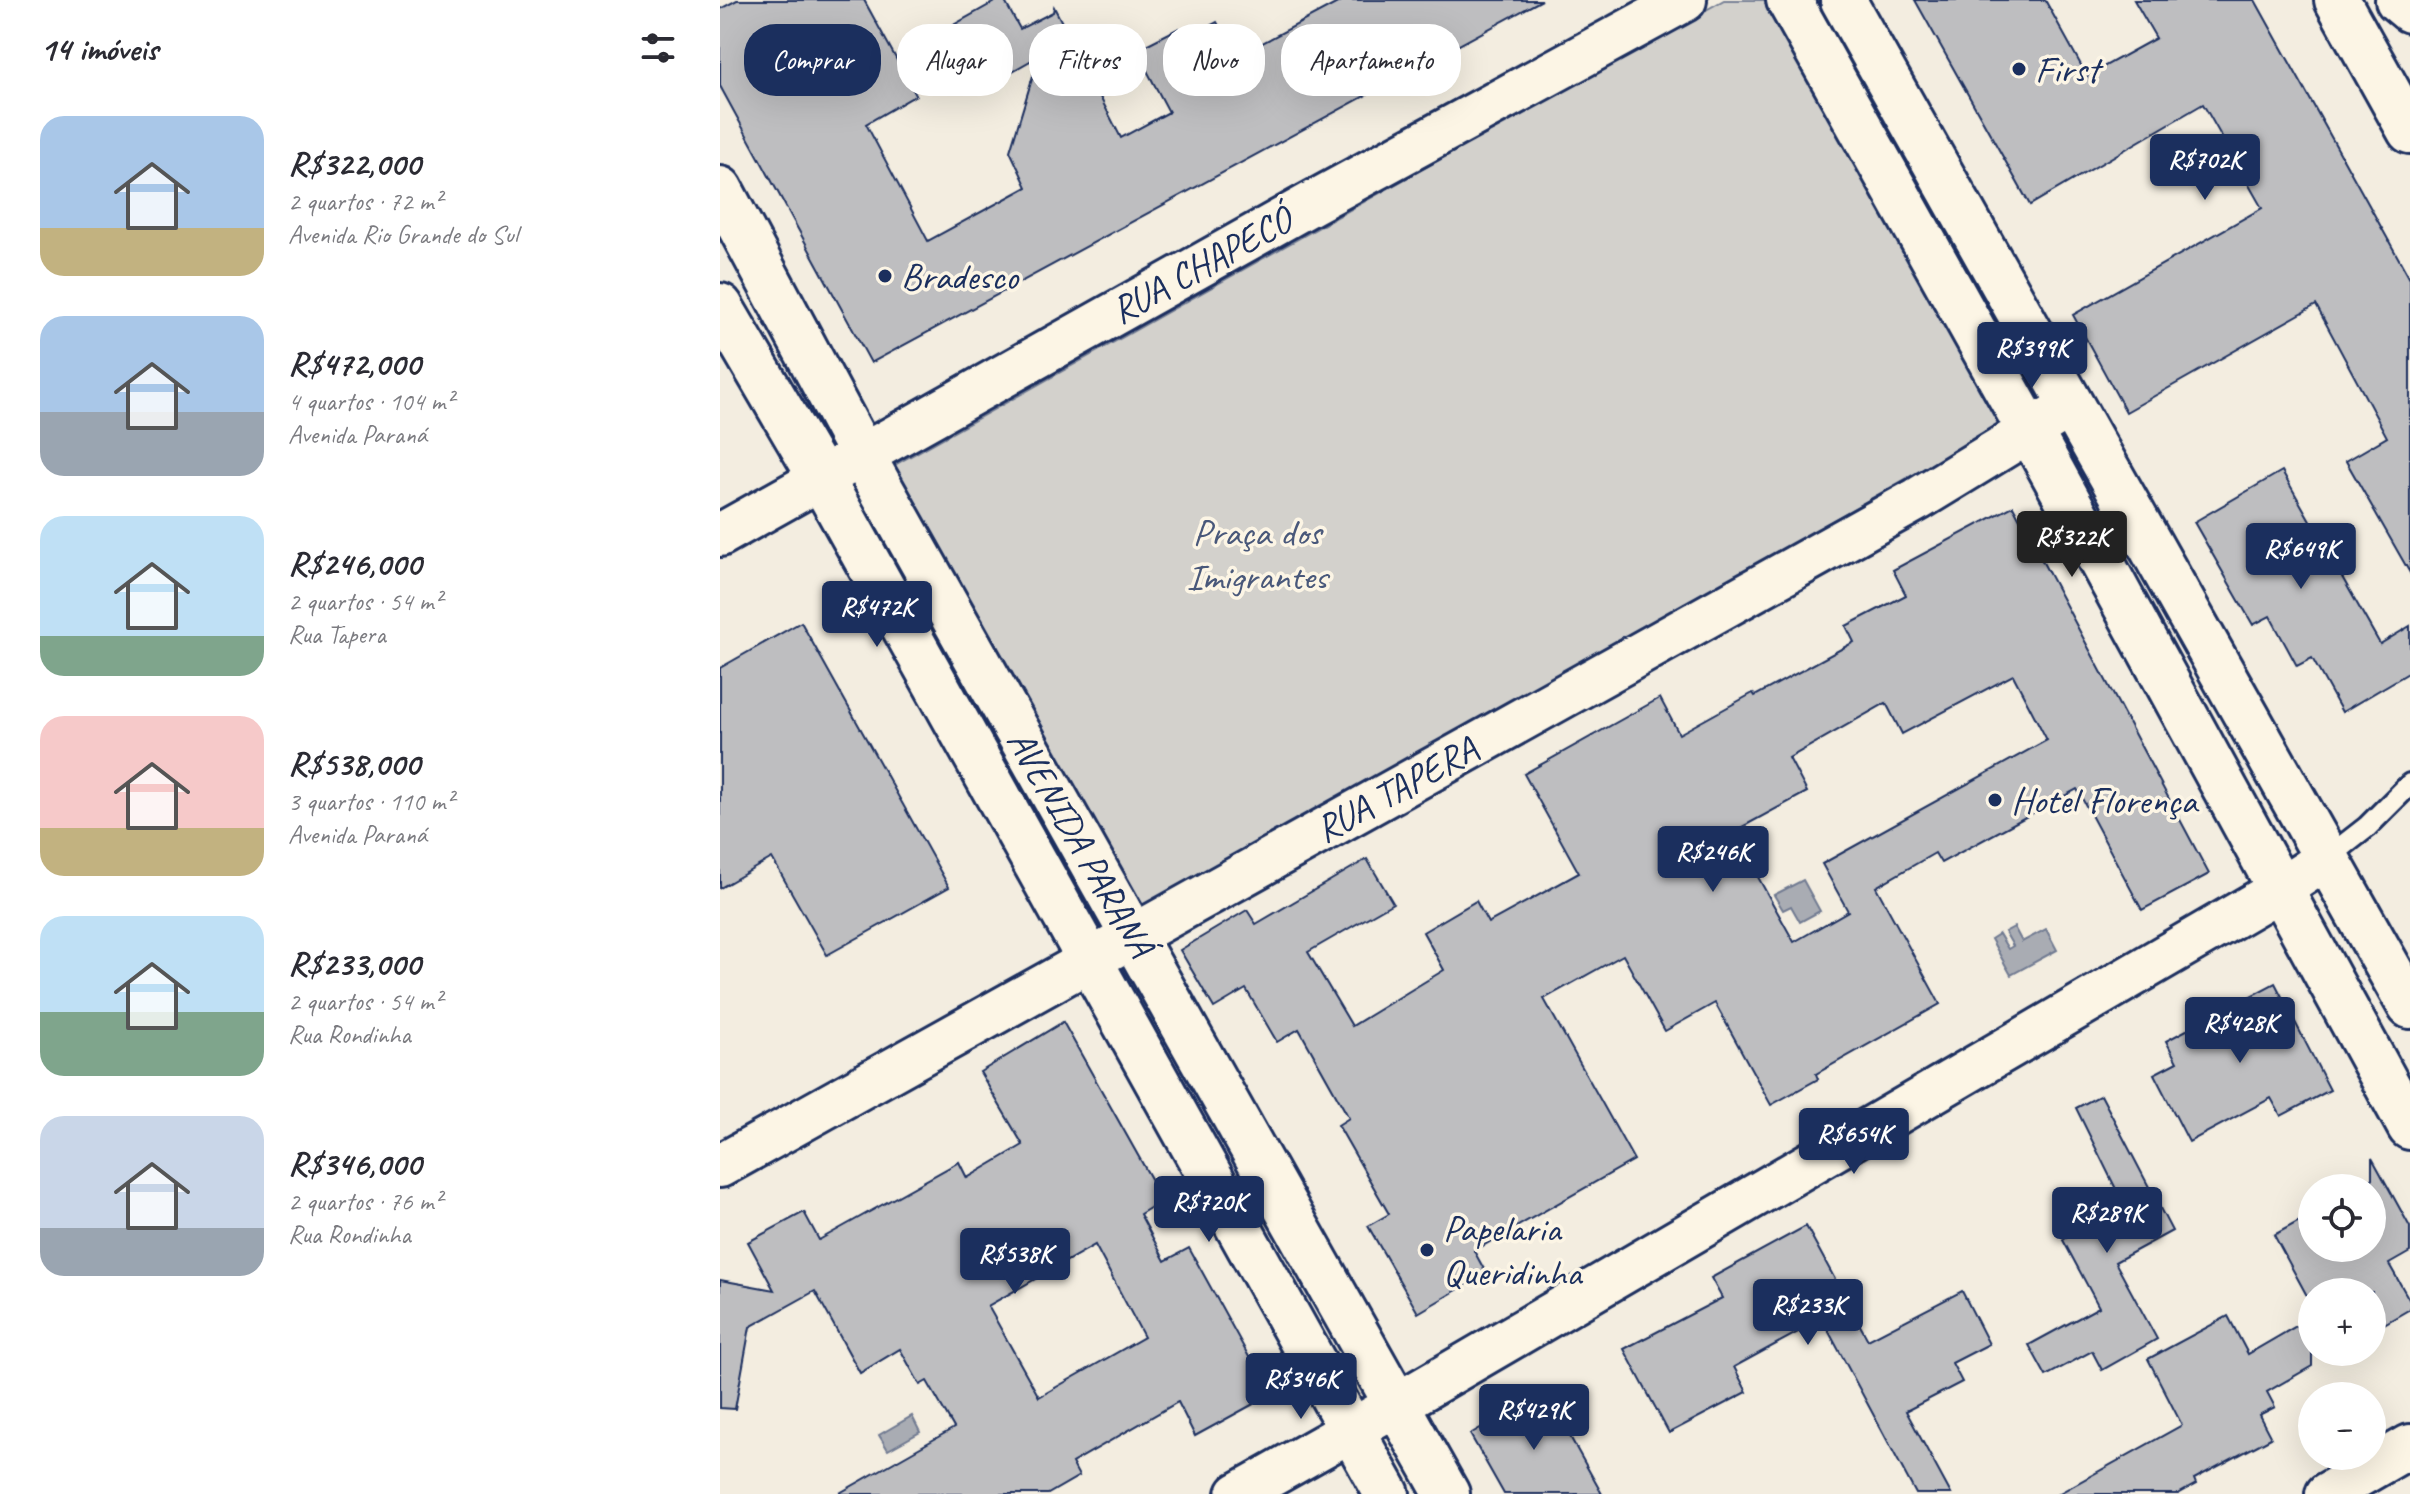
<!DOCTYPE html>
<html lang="pt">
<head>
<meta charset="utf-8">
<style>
  :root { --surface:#fff; --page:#f7f7f7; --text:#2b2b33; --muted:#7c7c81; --accent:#1b2f5e }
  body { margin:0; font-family:Caveat,sans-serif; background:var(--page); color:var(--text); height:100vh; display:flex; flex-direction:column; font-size:30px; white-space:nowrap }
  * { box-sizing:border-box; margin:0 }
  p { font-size:26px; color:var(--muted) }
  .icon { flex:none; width:44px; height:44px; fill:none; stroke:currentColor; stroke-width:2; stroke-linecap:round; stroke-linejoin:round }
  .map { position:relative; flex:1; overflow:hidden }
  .drawer { display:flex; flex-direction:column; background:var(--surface); width:720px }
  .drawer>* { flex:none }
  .hud { position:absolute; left:24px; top:24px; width:760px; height:72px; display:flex; gap:16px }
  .buttons { position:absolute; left:1578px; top:1174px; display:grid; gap:16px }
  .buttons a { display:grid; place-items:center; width:88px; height:88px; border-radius:50%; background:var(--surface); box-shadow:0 8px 32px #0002; font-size:40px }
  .price { position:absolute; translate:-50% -68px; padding:0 18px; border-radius:8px; background:var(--accent); color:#fff; font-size:26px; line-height:52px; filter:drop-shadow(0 2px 4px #0008) }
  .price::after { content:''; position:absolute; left:50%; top:48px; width:24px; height:18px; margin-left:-12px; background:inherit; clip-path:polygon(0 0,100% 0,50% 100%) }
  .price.current { background:#222; color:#fff }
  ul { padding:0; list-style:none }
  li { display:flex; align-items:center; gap:24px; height:200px; padding:0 40px }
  li span { display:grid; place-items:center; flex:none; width:224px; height:160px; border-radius:24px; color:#555 }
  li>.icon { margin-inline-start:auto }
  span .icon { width:96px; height:96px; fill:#fffc; stroke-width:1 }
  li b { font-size:34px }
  h2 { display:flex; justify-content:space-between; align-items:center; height:96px; padding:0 40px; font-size:34px }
  .pill { padding:0 28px; border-radius:32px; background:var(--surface); box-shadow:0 8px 32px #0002; font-size:28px; line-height:72px }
  .pill.current { background:var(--accent); color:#fff }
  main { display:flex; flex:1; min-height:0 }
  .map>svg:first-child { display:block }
  .green { fill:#d3d1cc; stroke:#778095; stroke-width:2 }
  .water { fill:#a9acb3; stroke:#707a91; stroke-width:2 }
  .building { fill:#bebec0; stroke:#1b2f5e; stroke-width:2; fill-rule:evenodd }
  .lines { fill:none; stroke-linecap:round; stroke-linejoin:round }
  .lane-casing { stroke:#1b2f5e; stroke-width:26 }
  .street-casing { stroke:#1b2f5e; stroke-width:48 }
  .secondary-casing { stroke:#1b2f5e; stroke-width:50 }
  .highway-casing { stroke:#1b2f5e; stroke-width:50 }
  .lane { stroke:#fcf5e5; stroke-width:20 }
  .street { stroke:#fcf5e5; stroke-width:42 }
  .secondary { stroke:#fcf5e5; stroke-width:44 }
  .highway { stroke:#fcf5e5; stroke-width:44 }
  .poi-dot { fill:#1b2f5e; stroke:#fcf5e5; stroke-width:3 }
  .labels { text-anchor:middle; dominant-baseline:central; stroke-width:7; stroke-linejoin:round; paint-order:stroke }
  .poi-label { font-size:38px; fill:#1b2f5e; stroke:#fcf5e5; text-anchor:start }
  .street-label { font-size:38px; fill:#1b2f5e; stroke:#fcf5e5 }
  .park-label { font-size:38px; fill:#49587a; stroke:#fcf5e5 }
</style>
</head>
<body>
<main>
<section class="drawer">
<h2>14 imóveis<svg class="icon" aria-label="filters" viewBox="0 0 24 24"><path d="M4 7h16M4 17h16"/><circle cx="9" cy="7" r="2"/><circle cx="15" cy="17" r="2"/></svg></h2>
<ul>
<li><span style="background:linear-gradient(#a9c7e8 70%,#c2b280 0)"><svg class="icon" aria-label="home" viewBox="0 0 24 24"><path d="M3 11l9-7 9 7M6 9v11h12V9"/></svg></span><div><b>R$322,000</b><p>2 quartos · 72 m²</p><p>Avenida Rio Grande do Sul</p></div></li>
<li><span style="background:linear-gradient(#a9c7e8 60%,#9aa5b1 0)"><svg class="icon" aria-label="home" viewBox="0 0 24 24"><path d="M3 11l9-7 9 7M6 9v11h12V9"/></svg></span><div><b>R$472,000</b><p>4 quartos · 104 m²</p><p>Avenida Paraná</p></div></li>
<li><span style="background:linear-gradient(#bfe0f5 75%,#7fa58c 0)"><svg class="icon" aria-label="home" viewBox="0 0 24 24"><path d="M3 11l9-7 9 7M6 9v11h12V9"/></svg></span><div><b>R$246,000</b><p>2 quartos · 54 m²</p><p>Rua Tapera</p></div></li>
<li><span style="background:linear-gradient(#f6c9c9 70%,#c2b280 0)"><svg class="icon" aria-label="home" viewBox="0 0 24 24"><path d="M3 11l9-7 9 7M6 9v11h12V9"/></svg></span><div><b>R$538,000</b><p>3 quartos · 110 m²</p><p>Avenida Paraná</p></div></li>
<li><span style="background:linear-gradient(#bfe0f5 60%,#7fa58c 0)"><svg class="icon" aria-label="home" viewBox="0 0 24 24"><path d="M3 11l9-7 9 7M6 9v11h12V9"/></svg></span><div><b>R$233,000</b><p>2 quartos · 54 m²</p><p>Rua Rondinha</p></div></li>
<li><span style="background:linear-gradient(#c9d6e8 70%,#9aa5b1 0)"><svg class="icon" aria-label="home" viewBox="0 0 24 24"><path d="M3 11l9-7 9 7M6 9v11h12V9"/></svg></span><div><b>R$346,000</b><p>2 quartos · 76 m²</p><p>Rua Rondinha</p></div></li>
</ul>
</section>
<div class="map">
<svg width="1690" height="1494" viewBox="0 0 1690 1494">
  <rect width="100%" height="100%" fill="#f3ede0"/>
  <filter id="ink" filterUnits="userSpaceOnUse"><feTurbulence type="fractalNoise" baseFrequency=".0125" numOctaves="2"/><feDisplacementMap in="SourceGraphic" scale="16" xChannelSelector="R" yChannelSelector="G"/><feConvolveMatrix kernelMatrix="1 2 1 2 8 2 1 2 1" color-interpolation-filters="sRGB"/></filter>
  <g filter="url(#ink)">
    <polygon class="green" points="1004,0 1047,0 1289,420 424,913 173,466"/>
    <g class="water">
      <polygon points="1083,880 1100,911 1080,922 1071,906 1063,910 1054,895"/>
      <polygon points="1294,927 1302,942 1326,929 1337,950 1291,975 1271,939 1279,934 1288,949 1293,946 1285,932"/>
      <polygon points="192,1416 200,1432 168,1450 159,1435"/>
    </g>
    <g class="building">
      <polygon points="17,0 144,0 196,95 146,124 208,241 307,187 290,151 319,56 257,91 223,31 278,0 284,0 300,29 333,12 334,7 401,138 449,112 416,50 459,28 465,39 497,22 516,57 623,0 822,0 151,363 0,86 0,9"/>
      <polygon points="1195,0 1325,0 1367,76 1436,38 1414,0 1535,0 1690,279 1690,573 1626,461 1667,437 1596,305 1406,412 1353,315 1542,208 1483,104 1310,205"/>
      <polygon points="1562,471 1660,644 1690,626 1690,672 1622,712 1592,658 1577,666 1550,616 1533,625 1474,522"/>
      <path d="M1293,506L1489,874L1422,910L1357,789L1221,863L1215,853L1156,887L1220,1004L1096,1074L1098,1079L1051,1105L995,1003L945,1031L903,955L824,999L914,1160L754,1251L766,1273L698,1313L648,1226L669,1214L618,1125L629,1118L579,1029L557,1042L526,989L494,1008L460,950L527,910L536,924L647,859L673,903L588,952L632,1026L724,970L703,932L756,901L768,923L859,873L804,774L940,698L959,734L1033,693L1035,696L1134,642L1126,626L1186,595L1173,570ZM1293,675L1327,740L1102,864L1128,911L1074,942L1013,832L1087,792L1069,758L1166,703L1182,734Z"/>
      <polygon points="81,622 229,887 107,955 52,858 0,888 0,668"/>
      <polygon points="1555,983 1610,1090 1561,1116 1551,1098 1469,1142 1434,1074 1457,1062 1446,1041"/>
      <path d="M343,1022L443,1200L420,1214L445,1261L469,1248L550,1395L475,1436L458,1402L352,1463L359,1476L328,1494H118L234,1428L207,1381L200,1385L180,1349L140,1373L95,1291L30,1327L15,1409L0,1408V1280L54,1290L28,1242L84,1212L99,1240L239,1162L247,1178L303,1145L260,1072ZM375,1245L424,1337L319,1397L268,1306Z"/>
      <polygon points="1381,1095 1452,1231 1395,1262 1437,1339 1382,1370 1372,1351 1326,1376 1309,1345 1379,1307 1343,1240 1358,1231 1349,1215 1396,1189 1356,1108"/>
      <polygon points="1652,1158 1690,1227 1690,1252 1669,1264 1690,1301 1690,1309 1652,1331 1652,1292 1592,1292 1592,1305 1554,1235 1592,1214 1592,1248 1652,1248"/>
      <polygon points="1086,1226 1148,1340 1242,1291 1269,1344 1232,1363 1242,1382 1186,1411 1231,1494 1196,1494 1102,1319 1014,1367 1027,1392 949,1433 904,1349 1002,1298 991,1278"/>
      <polygon points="1508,1316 1528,1354 1592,1317 1592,1366 1547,1392 1555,1407 1539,1415 1551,1438 1474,1479 1476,1484 1458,1494 1338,1494 1462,1425 1428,1359"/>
      <polygon points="825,1391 858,1451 882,1494 784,1494 750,1434"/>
    </g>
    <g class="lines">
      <g class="lane-casing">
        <polyline id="lane" points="1606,859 1647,827 1690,784"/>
      </g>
      <g class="street-casing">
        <g id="street">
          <polyline points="0,535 592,203 965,0"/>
          <polyline points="0,1166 1198,499 1350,406"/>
          <polyline points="518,1494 676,1405 1559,890 1606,859"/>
          <polyline points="1607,1494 1690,1446"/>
        </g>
      </g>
      <g class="secondary-casing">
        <g id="secondary">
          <polyline points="1069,0 1322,453 1690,1127"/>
          <polyline points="1123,0 1690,1006"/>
          <polyline points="1617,0 1690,131"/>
          <polyline points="0,189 142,455 727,1494"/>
          <polyline points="0,306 101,478 667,1494"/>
        </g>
      </g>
      <g class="highway-casing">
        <polyline id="highway" points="1678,0 1690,10"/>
      </g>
      <use href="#lane" class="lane"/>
      <use href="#street" class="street"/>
      <use href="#secondary" class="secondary"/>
      <use href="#highway" class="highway"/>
    </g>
  </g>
  <g class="poi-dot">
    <circle cx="1299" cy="69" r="8"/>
    <circle cx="165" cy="276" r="8"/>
    <circle cx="1275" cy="800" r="8"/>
    <circle cx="707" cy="1250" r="8"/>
  </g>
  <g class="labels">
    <g class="poi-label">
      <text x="1315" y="69">First</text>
      <text x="181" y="276">Bradesco</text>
      <text x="1291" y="800">Hotel Florença</text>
      <text x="723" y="1228">Papelaria<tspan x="723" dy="44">Queridinha</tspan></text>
    </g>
    <g class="street-label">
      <text transform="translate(481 265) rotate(-29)">RUA CHAPECÓ</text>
      <text transform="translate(676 789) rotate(-29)">RUA TAPERA</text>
      <text transform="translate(361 843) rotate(60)">AVENIDA PARANÁ</text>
    </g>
    <g class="park-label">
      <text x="537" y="532">Praça dos<tspan x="537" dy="44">Imigrantes</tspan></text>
    </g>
  </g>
</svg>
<div class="buttons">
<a><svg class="icon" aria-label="locate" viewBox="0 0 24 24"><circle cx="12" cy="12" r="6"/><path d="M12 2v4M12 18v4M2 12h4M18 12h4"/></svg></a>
<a>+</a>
<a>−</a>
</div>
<b class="price" style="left:1485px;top:202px">R$702K</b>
<b class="price" style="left:1312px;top:390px">R$399K</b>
<b class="price current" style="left:1352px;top:579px">R$322K</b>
<b class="price" style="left:1581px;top:591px">R$649K</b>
<b class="price" style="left:157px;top:649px">R$472K</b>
<b class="price" style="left:993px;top:894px">R$246K</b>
<b class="price" style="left:1520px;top:1065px">R$428K</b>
<b class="price" style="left:1134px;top:1176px">R$654K</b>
<b class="price" style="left:489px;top:1244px">R$720K</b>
<b class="price" style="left:1387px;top:1255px">R$289K</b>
<b class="price" style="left:295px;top:1296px">R$538K</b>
<b class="price" style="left:1088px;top:1347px">R$233K</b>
<b class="price" style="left:581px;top:1421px">R$346K</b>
<b class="price" style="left:814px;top:1452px">R$429K</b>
<div class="hud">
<a class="pill current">Comprar</a>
<a class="pill">Alugar</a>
<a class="pill">Filtros</a>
<a class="pill">Novo</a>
<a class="pill">Apartamento</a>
</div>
</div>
</main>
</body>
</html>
